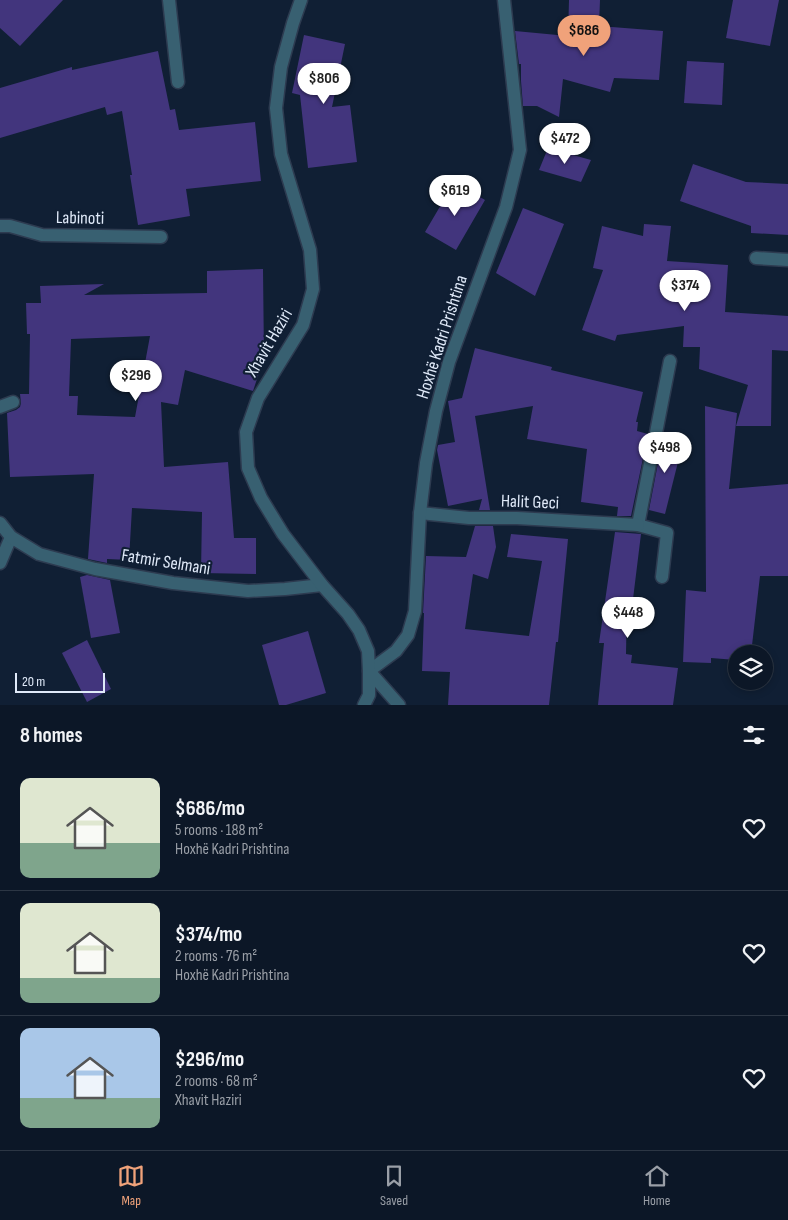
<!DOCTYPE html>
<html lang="en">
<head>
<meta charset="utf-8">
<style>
  :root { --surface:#0c1727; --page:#1a2433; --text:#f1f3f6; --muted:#9a9fa7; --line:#2c3644; --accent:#f0a27a }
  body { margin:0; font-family:"Sofia Sans Condensed",sans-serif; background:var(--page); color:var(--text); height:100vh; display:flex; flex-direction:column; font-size:19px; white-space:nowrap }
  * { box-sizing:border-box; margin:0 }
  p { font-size:16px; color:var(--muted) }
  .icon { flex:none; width:28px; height:28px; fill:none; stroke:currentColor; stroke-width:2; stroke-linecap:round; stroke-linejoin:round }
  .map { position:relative; height:705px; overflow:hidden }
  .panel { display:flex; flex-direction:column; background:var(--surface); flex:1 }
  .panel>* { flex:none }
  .controls { position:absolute; left:728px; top:645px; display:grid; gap:10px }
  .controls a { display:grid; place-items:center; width:45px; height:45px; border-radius:50%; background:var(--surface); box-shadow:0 2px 8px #0003,0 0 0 1px var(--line); font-size:25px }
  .scale { position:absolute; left:15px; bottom:12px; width:90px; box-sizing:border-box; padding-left:5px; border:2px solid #e0eaf9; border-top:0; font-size:14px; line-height:18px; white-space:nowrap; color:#e0eaf9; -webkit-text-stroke:4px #101f34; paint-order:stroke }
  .price { position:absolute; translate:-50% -42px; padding:0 11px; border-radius:18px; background:#fff; color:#222; font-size:16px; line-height:32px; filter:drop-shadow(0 1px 2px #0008) }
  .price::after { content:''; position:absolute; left:50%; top:30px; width:15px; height:11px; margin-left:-8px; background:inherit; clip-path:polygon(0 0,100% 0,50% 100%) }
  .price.active { background:var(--accent); color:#111 }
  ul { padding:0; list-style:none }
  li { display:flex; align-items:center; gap:15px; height:125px; padding:0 20px }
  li+li { border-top:1px solid var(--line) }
  li span { display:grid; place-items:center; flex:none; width:140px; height:100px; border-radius:10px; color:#555 }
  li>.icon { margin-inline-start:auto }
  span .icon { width:60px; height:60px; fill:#fffc; stroke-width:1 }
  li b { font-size:21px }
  h2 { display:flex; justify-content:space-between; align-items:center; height:60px; padding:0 20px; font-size:21px }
  .tab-bar { display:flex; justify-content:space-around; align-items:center; height:70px; border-top:1px solid var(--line); background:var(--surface); font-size:14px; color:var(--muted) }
  .tab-bar a { display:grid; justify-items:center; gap:2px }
  .tab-bar .active { color:var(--accent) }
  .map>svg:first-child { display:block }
  .building { fill:#42357d; fill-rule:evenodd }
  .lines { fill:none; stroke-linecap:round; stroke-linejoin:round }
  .service-casing { stroke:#2d3b50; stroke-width:15 }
  .minor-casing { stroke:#2d3b50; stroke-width:15 }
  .tertiary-casing { stroke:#2d3b50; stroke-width:15 }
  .service { stroke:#386071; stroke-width:12 }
  .minor { stroke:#386071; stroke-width:12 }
  .tertiary { stroke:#386071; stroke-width:12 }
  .labels { text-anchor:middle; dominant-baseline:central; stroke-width:4.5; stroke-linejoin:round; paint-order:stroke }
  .street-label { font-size:18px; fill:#e0eaf9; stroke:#101f34 }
</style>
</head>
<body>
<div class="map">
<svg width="788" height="705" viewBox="0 0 788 705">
  <rect width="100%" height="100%" fill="#101f34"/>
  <g class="building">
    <polygon points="0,0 63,0 20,46 0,28"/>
    <polygon points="569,0 600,0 599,26 663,31 659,80 614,78 610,92 563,79 559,117 537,106 523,106 521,81 521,64 519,64 515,31 568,36"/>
    <polygon points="733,0 779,0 770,46 726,38"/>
    <polygon points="304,35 345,44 332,107 350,105 357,162 308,168 300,95 292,93"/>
    <polygon points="158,51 170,110 175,109 179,130 255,122 261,181 186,189 190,216 138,225 130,175 132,175 122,111 107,115 105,107 0,138 0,88 72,67 72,70"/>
    <polygon points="687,61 724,63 722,105 684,103"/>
    <polygon points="548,148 591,160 581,182 539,170"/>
    <polygon points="693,164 746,182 788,184 788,235 751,233 751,226 680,201"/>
    <polygon points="458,184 485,200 456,250 425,232 445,198 449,201"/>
    <polygon points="523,208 564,224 535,296 496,273"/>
    <polygon points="644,224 671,226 667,261 728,265 725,312 788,316 788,351 772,350 771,426 736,426 748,385 699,369 700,347 683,347 684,326 617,335 615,341 582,330 603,270 593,268 602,226 643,236"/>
    <path d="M263,269L264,358L253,391L185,370L178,405L161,402L164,467L228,462L234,538H256V574L201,573L202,512L132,508L129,560L107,559V563L88,559L94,474L10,477L7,413L16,410L20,407L21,403L20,394H29L30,334H27L26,303H41L40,286L104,284L84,295L207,293V271ZM150,336L135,417L77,415L78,396H69L71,339Z"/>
    <polygon points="475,348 552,367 551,370 643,392 636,422 638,422 637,431 648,434 631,516 617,516 618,507 581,502 587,449 527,439 533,406 475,416 490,510 479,510 482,499 448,506 437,450 438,445 455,442 448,401 462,398"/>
    <polygon points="705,406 737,413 729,489 788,484 788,576 760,576 751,654 736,654 736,660 711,658 711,663 683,662 686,590 706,592"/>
    <polygon points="663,437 683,442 665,514 649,510"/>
    <polygon points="475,526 493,526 496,547 488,579 473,574 465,629 529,636 542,561 507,557 511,534 568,539 558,642 556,642 549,705 448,705 450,672 422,671 424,613 423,613 426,556 466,557"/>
    <polygon points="615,532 641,534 633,599 627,598 626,654 632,655 631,663 678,668 673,705 598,705 604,643 599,643"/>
    <polygon points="87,575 110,580 120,633 91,638 80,577"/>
    <polygon points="308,631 326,693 286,705 279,705 262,645"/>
    <polygon points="87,640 111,689 87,702 62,653"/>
  </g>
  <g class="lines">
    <g class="service-casing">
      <g id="service">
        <polyline points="756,258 788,260"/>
        <polyline points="0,407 13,402"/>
        <polyline points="0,563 11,537"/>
        <polyline points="662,577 667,533 638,525 670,361"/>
      </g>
    </g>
    <g class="minor-casing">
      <g id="minor">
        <polyline points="169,0 178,82"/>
        <polyline points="0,226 10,226 42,235 161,237"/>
        <polyline points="420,513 469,518 517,518 638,525"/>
        <polyline points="0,523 11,537 39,554 95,569 173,583 248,591 285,589 322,585"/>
        <polyline points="399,705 369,671 396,651 408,635 415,611 420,513 426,463 436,411 449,362 506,207 520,150 504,0"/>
      </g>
    </g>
    <g class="tertiary-casing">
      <polyline id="tertiary" points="301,0 293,23 281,67 276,108 281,154 310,250 313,289 303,325 258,398 246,432 248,468 261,498 283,534 322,585 348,614 359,630 368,651 369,671 369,695 364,705"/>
    </g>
    <use href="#service" class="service"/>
    <use href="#minor" class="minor"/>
    <use href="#tertiary" class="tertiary"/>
  </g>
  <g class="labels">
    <g class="street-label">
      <text transform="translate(80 218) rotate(1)">Labinoti</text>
      <text transform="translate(442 337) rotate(-72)">Hoxhë Kadri Prishtina</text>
      <text transform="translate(269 343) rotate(-60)">Xhavit Haziri</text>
      <text transform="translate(530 502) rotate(2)">Halit Geci</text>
      <text transform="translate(166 562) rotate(9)">Fatmir Selmani</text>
    </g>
  </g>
</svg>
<div class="controls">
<a><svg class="icon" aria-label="layers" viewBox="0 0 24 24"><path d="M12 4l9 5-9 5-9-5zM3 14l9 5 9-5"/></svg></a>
</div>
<div class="scale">20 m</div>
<b class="price active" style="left:584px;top:57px">$686</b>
<b class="price" style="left:324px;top:105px">$806</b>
<b class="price" style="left:565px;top:165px">$472</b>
<b class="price" style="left:455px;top:217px">$619</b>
<b class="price" style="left:685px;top:312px">$374</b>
<b class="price" style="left:136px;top:402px">$296</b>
<b class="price" style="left:665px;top:474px">$498</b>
<b class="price" style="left:628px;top:639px">$448</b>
</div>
<section class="panel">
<h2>8 homes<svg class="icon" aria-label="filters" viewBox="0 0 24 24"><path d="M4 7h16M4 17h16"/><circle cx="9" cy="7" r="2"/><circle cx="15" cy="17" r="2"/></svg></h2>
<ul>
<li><span style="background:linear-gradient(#dfe7d0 65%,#7fa58c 0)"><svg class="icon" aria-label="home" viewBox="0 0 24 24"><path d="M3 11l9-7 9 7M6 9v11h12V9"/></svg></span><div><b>$686/mo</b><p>5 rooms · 188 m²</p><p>Hoxhë Kadri Prishtina</p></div><svg class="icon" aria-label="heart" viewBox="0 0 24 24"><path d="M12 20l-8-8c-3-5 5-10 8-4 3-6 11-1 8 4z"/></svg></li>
<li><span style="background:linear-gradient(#dfe7d0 75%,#7fa58c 0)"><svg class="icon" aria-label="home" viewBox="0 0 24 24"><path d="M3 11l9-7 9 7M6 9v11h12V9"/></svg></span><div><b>$374/mo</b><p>2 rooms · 76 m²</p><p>Hoxhë Kadri Prishtina</p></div><svg class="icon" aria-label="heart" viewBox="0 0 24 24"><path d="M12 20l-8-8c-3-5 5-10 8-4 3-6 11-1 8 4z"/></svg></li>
<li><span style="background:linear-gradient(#a9c7e8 70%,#7fa58c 0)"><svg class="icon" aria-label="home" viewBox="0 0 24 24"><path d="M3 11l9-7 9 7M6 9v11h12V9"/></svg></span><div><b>$296/mo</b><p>2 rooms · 68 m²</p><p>Xhavit Haziri</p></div><svg class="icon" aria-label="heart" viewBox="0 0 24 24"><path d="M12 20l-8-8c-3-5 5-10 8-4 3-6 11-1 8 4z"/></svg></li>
</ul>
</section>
<nav class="tab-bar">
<a class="active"><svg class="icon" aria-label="map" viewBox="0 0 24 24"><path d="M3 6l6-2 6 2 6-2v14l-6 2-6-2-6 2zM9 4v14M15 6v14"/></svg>Map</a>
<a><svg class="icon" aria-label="saved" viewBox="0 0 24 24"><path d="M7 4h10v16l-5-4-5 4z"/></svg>Saved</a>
<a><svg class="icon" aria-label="home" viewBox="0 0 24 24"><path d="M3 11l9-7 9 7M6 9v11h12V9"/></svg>Home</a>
</nav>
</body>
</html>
